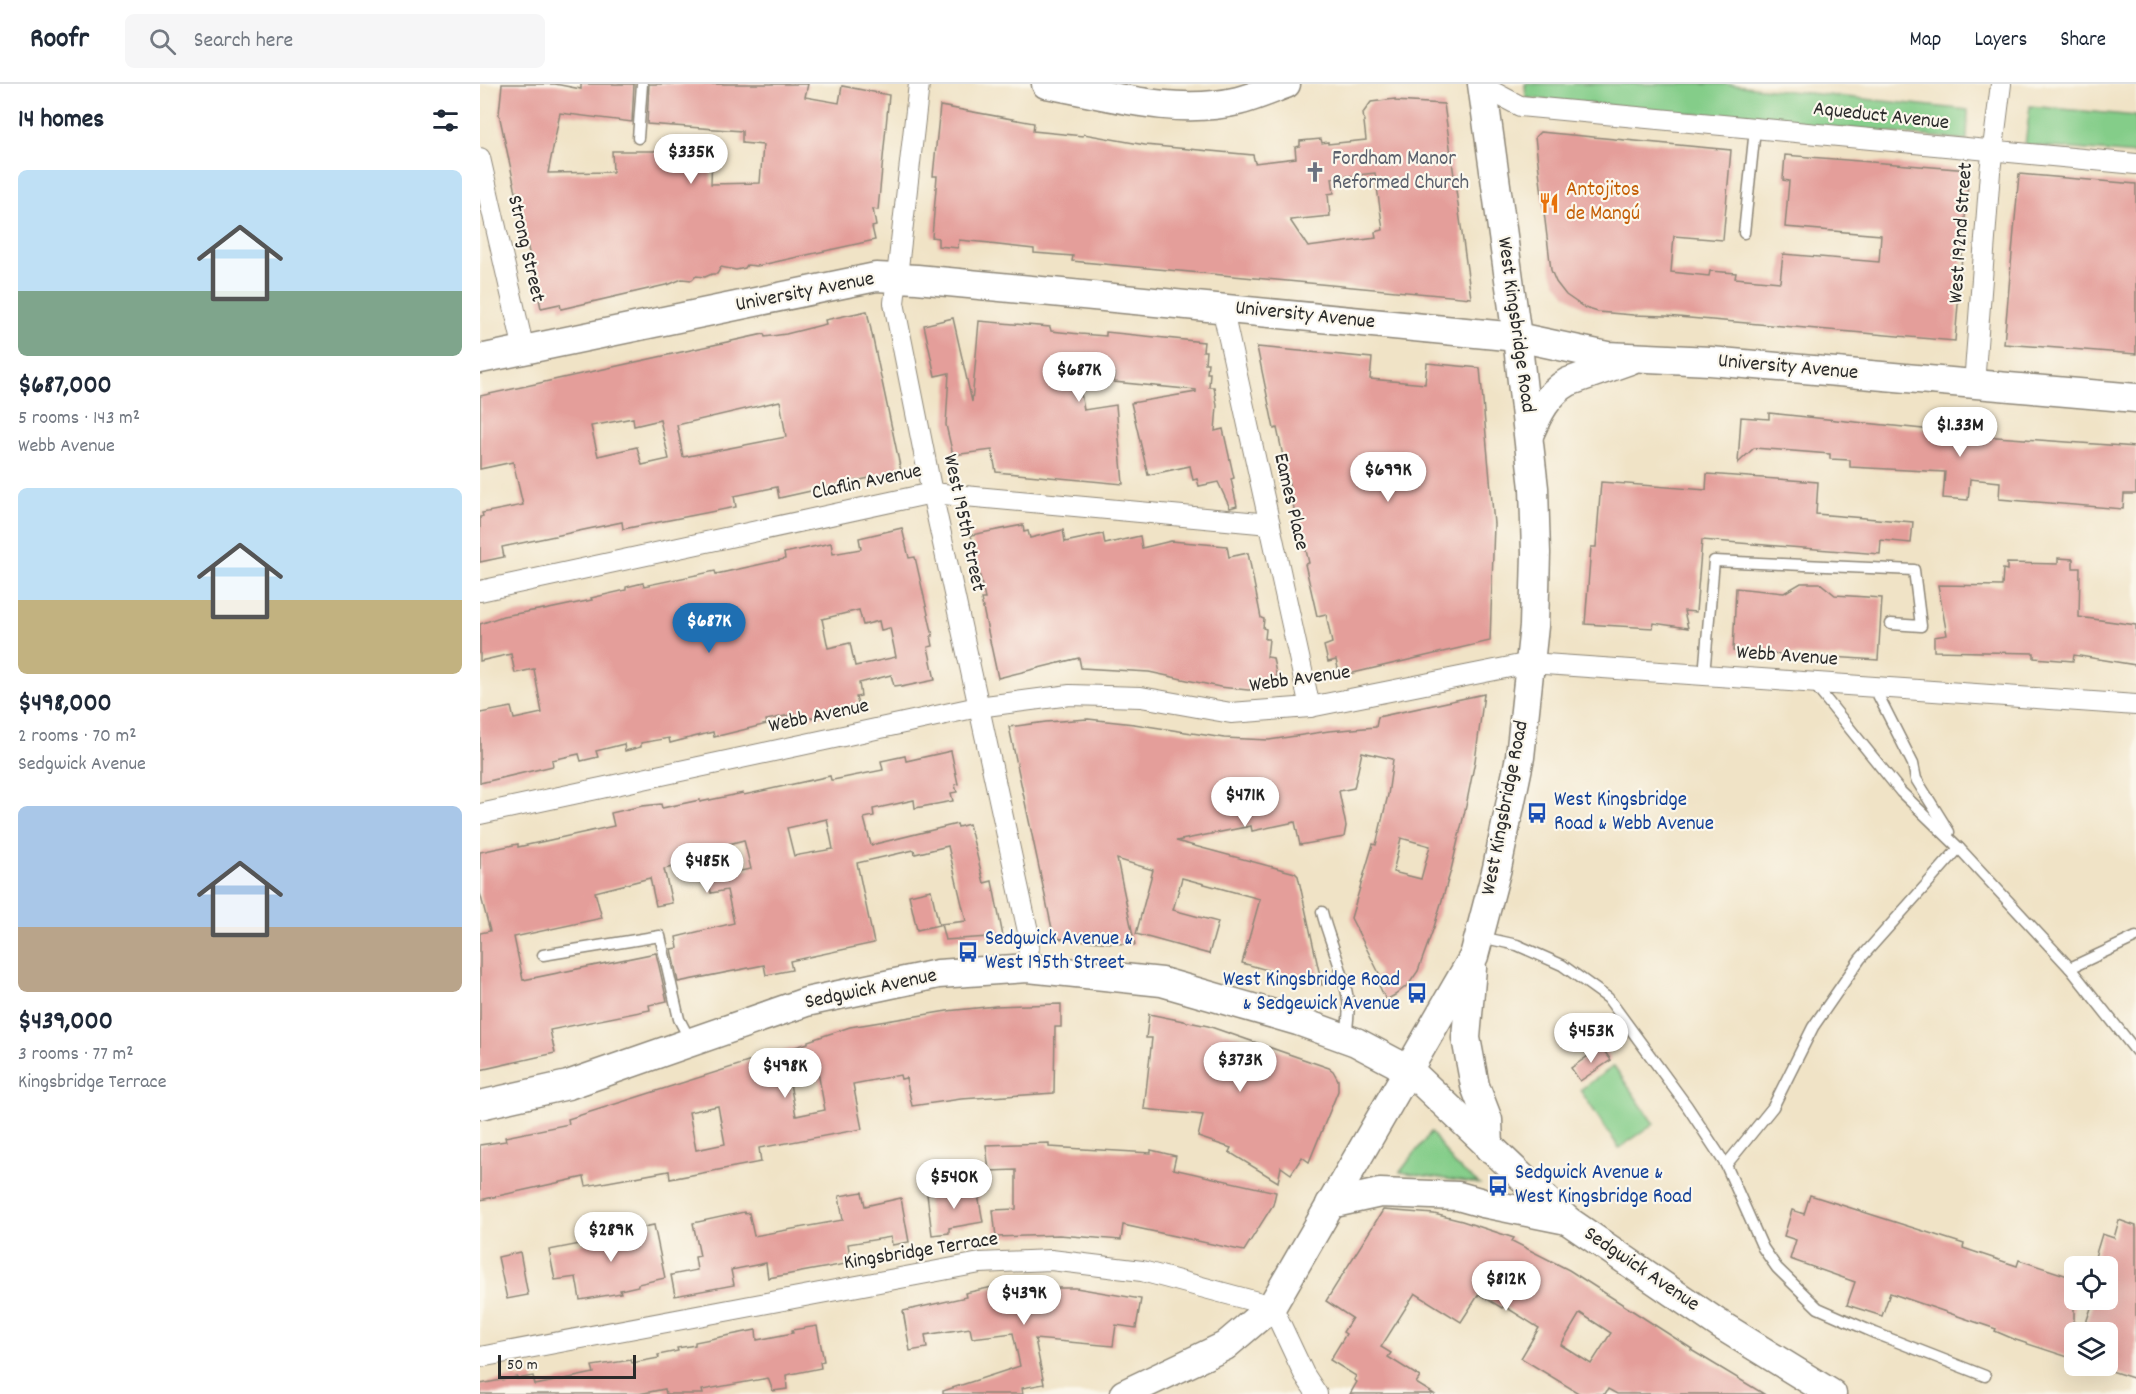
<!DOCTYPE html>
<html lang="en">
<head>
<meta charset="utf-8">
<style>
  :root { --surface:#fff; --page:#f6f6f7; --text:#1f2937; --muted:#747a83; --line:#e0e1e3; --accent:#1f6fb2 }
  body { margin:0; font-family:Dekko,sans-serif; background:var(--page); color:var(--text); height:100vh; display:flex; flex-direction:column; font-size:22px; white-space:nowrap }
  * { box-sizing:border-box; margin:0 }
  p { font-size:20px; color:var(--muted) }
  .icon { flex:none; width:33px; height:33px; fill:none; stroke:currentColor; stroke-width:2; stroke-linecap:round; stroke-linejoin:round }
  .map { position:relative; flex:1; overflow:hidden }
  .sheet { display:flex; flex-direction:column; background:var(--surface); width:480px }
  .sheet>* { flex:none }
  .buttons { position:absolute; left:1584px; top:1172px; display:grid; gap:12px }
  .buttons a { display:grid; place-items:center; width:54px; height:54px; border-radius:9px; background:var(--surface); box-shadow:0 6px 24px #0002; font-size:30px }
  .scale { position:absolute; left:18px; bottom:15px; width:138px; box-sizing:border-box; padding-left:6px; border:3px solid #2b2b2b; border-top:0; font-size:16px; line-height:21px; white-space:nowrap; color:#2b2b2b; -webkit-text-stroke:4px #fbf7ec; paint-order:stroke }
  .price { position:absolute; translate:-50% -51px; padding:0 14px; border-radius:21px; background:#fff; color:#222; font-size:20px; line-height:39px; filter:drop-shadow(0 2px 3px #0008) }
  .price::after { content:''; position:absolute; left:50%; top:36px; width:18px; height:14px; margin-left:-9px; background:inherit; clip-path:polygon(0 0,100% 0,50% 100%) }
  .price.active { background:var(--accent); color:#fff }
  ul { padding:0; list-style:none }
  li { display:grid; align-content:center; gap:12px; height:318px; padding:0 18px }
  li span { display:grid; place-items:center; height:186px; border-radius:9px; color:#555 }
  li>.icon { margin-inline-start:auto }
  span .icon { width:108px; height:108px; fill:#fffc; stroke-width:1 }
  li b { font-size:26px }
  h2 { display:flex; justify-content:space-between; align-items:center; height:72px; padding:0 18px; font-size:26px }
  header { display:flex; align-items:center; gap:36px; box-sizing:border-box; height:84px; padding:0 30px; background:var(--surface); border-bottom:2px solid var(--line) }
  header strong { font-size:28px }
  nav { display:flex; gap:33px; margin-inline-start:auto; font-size:21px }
  .search { width:420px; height:54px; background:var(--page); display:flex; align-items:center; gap:15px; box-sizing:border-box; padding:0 21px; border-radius:9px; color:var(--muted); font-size:22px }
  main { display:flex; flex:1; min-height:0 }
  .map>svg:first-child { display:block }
  .green { fill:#84cd89; stroke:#587c5a; stroke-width:1.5 }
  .building { fill:#e49e9a; fill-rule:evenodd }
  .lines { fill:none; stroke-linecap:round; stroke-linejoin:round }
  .lane-casing { stroke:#8e8778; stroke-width:13 }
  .street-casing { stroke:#8e8778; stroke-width:22 }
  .secondary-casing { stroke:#8e8778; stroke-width:31 }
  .lane { stroke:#fff; stroke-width:10 }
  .street { stroke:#fff; stroke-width:20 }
  .secondary { stroke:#fff; stroke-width:28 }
  .labels { text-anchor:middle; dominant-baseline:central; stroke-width:4.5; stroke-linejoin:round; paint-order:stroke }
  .street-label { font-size:21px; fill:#2b2b2b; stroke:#fbf7ec }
  .worship-label { font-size:21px; fill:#5b616d; stroke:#fbf7ec; text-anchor:start }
  .food-label { font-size:21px; fill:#c56008; stroke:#fbf7ec; text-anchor:start }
  .transit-label { font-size:21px; fill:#164399; stroke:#fbf7ec; text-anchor:start }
</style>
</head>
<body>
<header>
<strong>Roofr</strong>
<div class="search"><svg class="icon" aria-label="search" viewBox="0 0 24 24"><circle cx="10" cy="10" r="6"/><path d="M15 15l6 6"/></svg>Search here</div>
<nav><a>Map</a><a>Layers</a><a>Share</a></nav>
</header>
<main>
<section class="sheet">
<h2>14 homes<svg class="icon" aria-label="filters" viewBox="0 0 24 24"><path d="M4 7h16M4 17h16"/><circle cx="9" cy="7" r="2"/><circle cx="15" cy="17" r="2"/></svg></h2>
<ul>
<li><span style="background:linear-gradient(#bfe0f5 65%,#7fa58c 0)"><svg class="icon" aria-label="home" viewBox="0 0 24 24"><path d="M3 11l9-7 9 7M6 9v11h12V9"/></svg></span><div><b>$687,000</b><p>5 rooms · 143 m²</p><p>Webb Avenue</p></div></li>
<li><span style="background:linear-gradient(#bfe0f5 60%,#c2b280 0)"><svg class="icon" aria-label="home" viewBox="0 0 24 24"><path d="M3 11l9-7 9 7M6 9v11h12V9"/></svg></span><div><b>$498,000</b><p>2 rooms · 70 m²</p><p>Sedgwick Avenue</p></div></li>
<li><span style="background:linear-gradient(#a9c7e8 65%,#b9a48a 0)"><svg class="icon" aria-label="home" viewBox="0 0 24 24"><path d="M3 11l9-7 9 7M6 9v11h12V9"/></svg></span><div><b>$439,000</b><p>3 rooms · 77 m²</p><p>Kingsbridge Terrace</p></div></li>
</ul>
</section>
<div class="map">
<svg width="1656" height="1310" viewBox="0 0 1656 1310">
  <rect width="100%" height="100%" fill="#fbf7ec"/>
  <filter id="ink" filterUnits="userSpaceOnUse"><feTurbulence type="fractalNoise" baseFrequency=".0167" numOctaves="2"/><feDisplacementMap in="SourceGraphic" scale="12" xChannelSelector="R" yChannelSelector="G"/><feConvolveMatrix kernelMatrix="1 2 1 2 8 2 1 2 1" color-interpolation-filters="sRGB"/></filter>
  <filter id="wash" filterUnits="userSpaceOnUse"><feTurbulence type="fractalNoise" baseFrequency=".008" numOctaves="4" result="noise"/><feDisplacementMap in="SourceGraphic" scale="24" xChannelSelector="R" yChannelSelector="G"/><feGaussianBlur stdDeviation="1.35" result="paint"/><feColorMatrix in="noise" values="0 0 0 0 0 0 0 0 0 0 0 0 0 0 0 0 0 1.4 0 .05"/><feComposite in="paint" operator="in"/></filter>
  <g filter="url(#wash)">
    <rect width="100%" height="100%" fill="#f0e3c6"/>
    <g class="green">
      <polygon points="1045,0 1243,0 1488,26 1487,56 1046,14"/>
      <polygon points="1550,22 1656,32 1656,70 1545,61"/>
      <polygon points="1134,982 1174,1040 1139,1064 1100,1006"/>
      <polygon points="951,1048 975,1081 999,1100 920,1088"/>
    </g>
    <g id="blocks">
      <g class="building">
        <polygon points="22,0 75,0 101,5 101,0 154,0 152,38 80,29 68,89 133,88 132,67 232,67 231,100 280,99 283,61 262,59 262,47 167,40 169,0 328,0 325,13 359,19 362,2 409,11 398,126 393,125 396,142 392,143 395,156 277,182 267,181 265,184 256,186 241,183 237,190 232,190 225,193 216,192 212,196 202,195 190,200 81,225 80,220 61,224 19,30"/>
        <path d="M915,15V17L964,20L991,214L592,177L593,172L554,169V165L510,160V159L479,156L478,164L458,162V154L452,153L457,92H453L460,22L554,39L553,47L603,52L604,50L665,61L773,71L775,79L816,74L815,63L820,62V57L841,55L842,59L848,58V60L886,56L883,29L891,18ZM895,89L903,146L895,148L896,154L828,163L810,136L850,132L848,110L854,109L852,94Z"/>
        <polygon points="1060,48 1251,66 1243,156 1194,152 1191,188 1229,192 1230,187 1256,189 1255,194 1300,198 1303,170 1399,178 1401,151 1305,143 1309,97 1303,96 1305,71 1489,86 1475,257 1186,232 1153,231 1118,228 1105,224 1086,211 1076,198 1071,186 1055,53"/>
        <polygon points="1539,90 1656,100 1656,270 1524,260"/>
        <path d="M387,227L421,387L299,414L297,403L254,412L256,423L143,445L142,438L22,463L24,473L0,478V433L3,432L2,429L43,421L33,378L0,385V312L284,250L285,253L306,250L346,240L345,236ZM300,317L306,353L203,373L197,341ZM153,334L154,342L180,336L189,375L162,381L157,363L118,372L111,342Z"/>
        <polygon points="473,234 492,318 499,237 570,243 571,247 600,250 626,252 626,248 724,258 723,267 726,267 725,279 728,279 727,289 730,289 729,303 734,303 737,322 735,347 743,345 754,394 751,395 757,422 750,424 738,398 719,402 717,395 713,396 710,382 668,391 651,319 716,308 716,306 634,298 635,290 597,287 604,326 636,321 643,400 516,388 512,366 473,371 466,341 469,289 455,292 444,241"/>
        <polygon points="777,263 892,274 890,295 945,300 947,279 1000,284 1014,440 1010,557 860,592 856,576 848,578 844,562 852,559 846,530 837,532 825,480 829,479 817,428 815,429 797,344 794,345"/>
        <polygon points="1289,329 1462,347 1462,349 1656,363 1656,410 1644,410 1643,425 1519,415 1520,398 1490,395 1488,416 1463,414 1465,388 1370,383 1370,376 1350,375 1350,370 1274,364 1258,379 1261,333 1289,335"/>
        <polygon points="1227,390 1338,398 1336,430 1433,438 1431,459 1401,456 1400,470 1222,456 1216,528 1204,527 1208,544 1174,539 1173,544 1105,540 1111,463 1116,463 1121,398 1226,406"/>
        <polygon points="543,441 544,448 548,447 550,454 583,446 585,458 623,450 625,460 660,452 662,464 691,457 747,462 749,473 768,469 781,534 784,535 783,544 786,545 785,555 789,555 787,573 793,574 799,605 768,606 740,603 669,588 601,584 599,574 518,594 501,515 505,515 491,451"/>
        <path d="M422,444L429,474L435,473L453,552H451L453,562L448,563L455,596L421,603V601L414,602L411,591L379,599L381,612L376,613L379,623L317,637L315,630L286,636L287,640L234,653L233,648L190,659L189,654L161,659V663L145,667L144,660L116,667L118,673L101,677L99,670L72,676L73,682L0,699V629L31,623L34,635L62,629L54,585L35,589L31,570L0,577V540L23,532L64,525V526L112,516L111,514L146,506V503L163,499L164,502L235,487L236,490L305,475L304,469L351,459L353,470L381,465L379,454ZM379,526L383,541L399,537L401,546L410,544L416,573L375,582L370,559L348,564L342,535Z"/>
        <polygon points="1578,474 1593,475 1593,484 1600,484 1599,533 1656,541 1656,581 1594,571 1593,577 1554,574 1554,569 1454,567 1454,553 1467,551 1458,501 1522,502 1523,485 1527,486 1527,479 1578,480"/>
        <polygon points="1321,499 1340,499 1355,511 1402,514 1398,576 1253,567 1256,504 1304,509"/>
        <path d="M1004,610L995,677L986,722L971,786L954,843L938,887L929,900L915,911L906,916L895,893L900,891L871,834L893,760L896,761L908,711L913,675L882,668L874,704L859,707L866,742L864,753L820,761L815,738L772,747L771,742L696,757L815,789L818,792L842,901L762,879L780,815L702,794L693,826L738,838L729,870L656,850L673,786L637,775L655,861L574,854L529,643L566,638L608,635L654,640L744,654L789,656L849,647L896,643L898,633ZM921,754L950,762L941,795L913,788Z"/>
        <path d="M471,667L478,700L475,701L477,708L471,709L473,717L435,724L434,716L393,725L394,732L384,734L391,761L477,740L478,743L489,740L504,799L512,797L523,852L465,856L461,840L486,837L468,762L435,770L434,766L377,779L394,859L310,877L312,886L286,891L284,881L198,898L191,865L198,864L196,853L254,839L247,806L231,809L228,793L271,785L264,756L233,764L235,773L184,785L192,819L176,822L170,794L115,808L122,834L34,853L43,896L176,869L187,917L169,921L170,926L70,946L75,969L0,986V849L10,847L0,809V768L38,760V763L134,742L131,729L162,722L181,720L182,724L220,716V718L263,709L264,711L350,692L351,696H353L403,686L401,677L425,672L426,677ZM347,735L353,765L314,772L307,744Z"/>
        <polygon points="451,806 459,841 437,846 429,811"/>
        <path d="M581,920V943H575L574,1009L481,1015L432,1022L426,994L421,995L420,991L373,1000L382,1045L279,1064L281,1078L190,1095L189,1087L106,1102L104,1093L0,1116V1061L26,1057L25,1053L89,1040L88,1035L328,959V957L370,943L467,927L516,922ZM338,988L345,1026L316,1032L309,994ZM238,1022L245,1060L216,1066L209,1028Z"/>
        <polygon points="669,930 728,942 849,984 853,987 858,996 858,1007 829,1078 822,1073 811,1090 801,1083 798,1098 749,1068 751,1064 718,1053 723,1031 664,1025 672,954 666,954"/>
        <polygon points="1121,963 1131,976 1100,997 1091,984"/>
        <polygon points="569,1059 569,1063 671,1069 671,1066 696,1072 693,1085 796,1108 793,1121 764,1167 643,1141 641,1156 579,1151 516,1153 513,1126 536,1125 536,1086 509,1087 506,1061"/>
        <polygon points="497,1105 503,1138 469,1144 469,1149 452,1151 447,1110"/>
        <polygon points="382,1108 385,1122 421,1114 429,1158 412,1161 411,1153 368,1160 371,1179 288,1194 286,1179 251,1186 254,1201 195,1212 191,1191 217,1186 215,1173 220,1172 213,1139 264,1128 265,1130 269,1129 274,1152 363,1136 359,1112"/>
        <polygon points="1330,1111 1484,1160 1483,1164 1537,1182 1539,1176 1594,1194 1594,1275 1536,1256 1515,1247 1516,1245 1410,1209 1402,1232 1367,1221 1375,1198 1310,1175 1316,1156 1304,1152 1312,1126 1324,1130"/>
        <path d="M903,1126L954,1130L982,1137L1034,1154L1032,1157L1089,1186L1212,1265L1211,1266L1284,1310H1137L1128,1305L1125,1310H1100L1041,1274L1059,1244L1024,1222L1022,1224L999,1210L981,1238L935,1209L901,1263L911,1269L908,1273L940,1293L936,1299L954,1310H870L877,1298L874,1296L876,1292L850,1276L866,1250L863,1248L872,1234L846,1217ZM1100,1229L1131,1249L1111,1280L1081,1261Z"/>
        <polygon points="1639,1136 1656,1142 1656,1295 1628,1286 1628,1248 1603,1248 1614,1215 1628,1215 1628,1182 1625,1182 1626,1177 1615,1173 1622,1150 1634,1154"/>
        <polygon points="174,1141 185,1194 158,1200 158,1202 140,1206 141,1209 100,1216 96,1193 75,1196 69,1166 131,1154 131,1152 136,1151 135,1149"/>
        <polygon points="40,1168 48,1211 27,1215 18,1173"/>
        <polygon points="543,1200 543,1204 596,1204 661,1215 656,1244 636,1241 633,1262 555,1255 564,1300 542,1304 543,1310 463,1310 463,1307 540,1282 533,1249 492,1254 490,1244 445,1251 447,1264 430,1267 423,1227 486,1213 485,1209 522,1201 522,1204"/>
        <polygon points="337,1242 344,1277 340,1278 341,1284 306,1291 307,1305 293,1307 288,1294 222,1306 223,1310 186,1310 185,1305 159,1310 0,1310 0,1300 37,1293 37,1295 53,1292 55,1301 114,1289 112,1282 151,1276 152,1279 179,1274 178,1271 198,1267 197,1264 215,1261 215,1258 276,1246 277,1256 313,1249 312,1246"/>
      </g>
    </g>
  </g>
  <g filter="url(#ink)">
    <use href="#blocks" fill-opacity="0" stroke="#8e8778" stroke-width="1.5"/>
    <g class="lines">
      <g class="lane-casing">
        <g id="lane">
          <polyline points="158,54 162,0"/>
          <polyline points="1264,149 1275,45"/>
          <polyline points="1224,591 1234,477 1434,486 1441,542 1411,540"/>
          <polyline points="1333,599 1421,708 1479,764 1590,884 1656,967"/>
          <polyline points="1394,603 1433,680 1436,695 1469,748"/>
          <polyline points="1479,764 1380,875 1333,943 1293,1023 1246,1081 1283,1164 1297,1184 1338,1224 1395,1249 1505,1292"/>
          <path d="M842,828C849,857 864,886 868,916C870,928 867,942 866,954"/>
          <polyline points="1001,853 1037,861 1082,881 1128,914 1207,1022 1246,1081"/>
          <polyline points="63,871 180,852 199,935 211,958"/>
          <polyline points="1590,884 1656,853"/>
        </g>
      </g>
      <g class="street-casing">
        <g id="street">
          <polyline points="439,0 414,219 452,409 549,852 548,884"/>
          <polyline points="1002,2 1040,22 1656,80"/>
          <polyline points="0,74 44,266"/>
          <polyline points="742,223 830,623"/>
          <polyline points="1494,301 1510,88 1521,0"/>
          <polyline points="0,507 452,409 790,440"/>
          <polyline points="0,730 498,623 590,611 661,613 751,629 830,623 1050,579 1656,621"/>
          <polyline points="0,1273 500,1179 571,1176 662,1187 792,1222 824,1290 837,1310"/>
        </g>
      </g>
      <g class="secondary-casing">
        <g id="secondary">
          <path d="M566,0C628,11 695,32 758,17C774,13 790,6 806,0"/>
          <polyline points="0,275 396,193 437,195 1037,253 1127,272 1230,277 1656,314"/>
          <path d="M1049,351C1058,330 1067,310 1088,298L1150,276"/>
          <polyline points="992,884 986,954 995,1002 1008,1036 1009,1064"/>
          <polyline points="0,1021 88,1001 326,918 458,890 548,884 682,898 818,937 876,958 929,986 1087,1136 1239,1240 1352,1310"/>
          <polyline points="850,1120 900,1109 978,1112 1003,1119 1087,1136"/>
          <polyline points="644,1310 745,1262 792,1222 994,872 1017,784 1040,673 1054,542 1056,469 1054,404 1037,253 1002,0"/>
        </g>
      </g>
      <use href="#lane" class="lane"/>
      <use href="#street" class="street"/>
      <use href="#secondary" class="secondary"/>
    </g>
  </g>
  <defs>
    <g id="church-bare" transform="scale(1.62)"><path d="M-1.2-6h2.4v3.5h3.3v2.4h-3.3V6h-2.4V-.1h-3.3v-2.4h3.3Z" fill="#6b7280" stroke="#fbf7ec" stroke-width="2.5" paint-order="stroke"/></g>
    <g id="restaurant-bare" transform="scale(1.62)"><path d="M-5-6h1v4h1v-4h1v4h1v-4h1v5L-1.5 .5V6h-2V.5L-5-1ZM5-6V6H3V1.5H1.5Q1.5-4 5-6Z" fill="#e8710a" stroke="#fbf7ec" stroke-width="2.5" paint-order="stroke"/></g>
    <g id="bus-bare" transform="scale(1.62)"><path d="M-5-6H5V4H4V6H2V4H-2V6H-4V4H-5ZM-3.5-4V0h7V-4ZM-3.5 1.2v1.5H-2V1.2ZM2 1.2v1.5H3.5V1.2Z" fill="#1a4fb4" stroke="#fbf7ec" stroke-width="2.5" paint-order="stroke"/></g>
  </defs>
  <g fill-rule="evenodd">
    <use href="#church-bare" x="835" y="88"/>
    <use href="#restaurant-bare" x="1069" y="119"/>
    <use href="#bus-bare" x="1057" y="729"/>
    <use href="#bus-bare" x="488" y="868"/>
    <use href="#bus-bare" x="937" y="909"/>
    <use href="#bus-bare" x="1018" y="1102"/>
  </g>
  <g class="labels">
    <g class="street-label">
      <text transform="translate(1401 33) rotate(6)">Aqueduct Avenue</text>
      <text transform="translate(1482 149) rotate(-86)">West 192nd Street</text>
      <text transform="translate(45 165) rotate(77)">Strong Street</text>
      <text transform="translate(325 209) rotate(-11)">University Avenue</text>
      <text transform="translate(825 232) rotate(6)">University Avenue</text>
      <text transform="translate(1035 241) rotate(82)">West Kingsbridge Road</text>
      <text transform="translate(1308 284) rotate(5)">University Avenue</text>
      <text transform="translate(387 399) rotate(-12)">Claflin Avenue</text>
      <text transform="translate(810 418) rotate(77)">Eames Place</text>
      <text transform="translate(483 439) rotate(78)">West 195th Street</text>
      <text transform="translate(1307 573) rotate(4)">Webb Avenue</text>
      <text transform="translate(820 596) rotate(-8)">Webb Avenue</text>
      <text transform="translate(339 633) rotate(-12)">Webb Avenue</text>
      <text transform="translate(1026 724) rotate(-79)">West Kingsbridge Road</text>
      <text transform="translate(391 906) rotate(-12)">Sedgwick Avenue</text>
      <text transform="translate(441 1168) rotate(-9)">Kingsbridge Terrace</text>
      <text transform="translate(1161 1186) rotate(34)">Sedgwick Avenue</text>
    </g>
    <g class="worship-label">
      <text x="852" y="76">Fordham Manor<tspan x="852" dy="24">Reformed Church</tspan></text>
    </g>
    <g class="food-label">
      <text x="1086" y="107">Antojitos<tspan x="1086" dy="24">de Mangú</tspan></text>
    </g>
    <g class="transit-label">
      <text x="1074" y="717">West Kingsbridge<tspan x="1074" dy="24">Road &amp; Webb Avenue</tspan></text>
      <text x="505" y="856">Sedgwick Avenue &amp;<tspan x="505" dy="24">West 195th Street</tspan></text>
      <text x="920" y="897" text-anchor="end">West Kingsbridge Road<tspan x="920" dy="24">&amp; Sedgewick Avenue</tspan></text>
      <text x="1035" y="1090">Sedgwick Avenue &amp;<tspan x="1035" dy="24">West Kingsbridge Road</tspan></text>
    </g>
  </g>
</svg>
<div class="buttons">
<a><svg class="icon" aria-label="locate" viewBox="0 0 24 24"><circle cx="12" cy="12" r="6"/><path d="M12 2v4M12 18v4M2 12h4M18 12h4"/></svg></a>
<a><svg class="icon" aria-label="layers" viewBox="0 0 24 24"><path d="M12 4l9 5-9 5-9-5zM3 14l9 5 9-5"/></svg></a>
</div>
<div class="scale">50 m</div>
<b class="price" style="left:211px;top:101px">$335K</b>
<b class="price" style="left:599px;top:319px">$687K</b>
<b class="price" style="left:1480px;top:374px">$1.33M</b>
<b class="price" style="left:908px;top:419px">$699K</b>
<b class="price active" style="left:229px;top:570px">$687K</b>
<b class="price" style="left:765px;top:744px">$471K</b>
<b class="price" style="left:227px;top:810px">$485K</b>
<b class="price" style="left:1111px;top:980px">$453K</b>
<b class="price" style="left:760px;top:1009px">$373K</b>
<b class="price" style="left:305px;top:1015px">$498K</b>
<b class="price" style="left:474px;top:1126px">$540K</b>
<b class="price" style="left:131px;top:1179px">$289K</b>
<b class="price" style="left:1026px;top:1228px">$812K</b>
<b class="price" style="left:544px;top:1242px">$439K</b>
</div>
</main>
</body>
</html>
